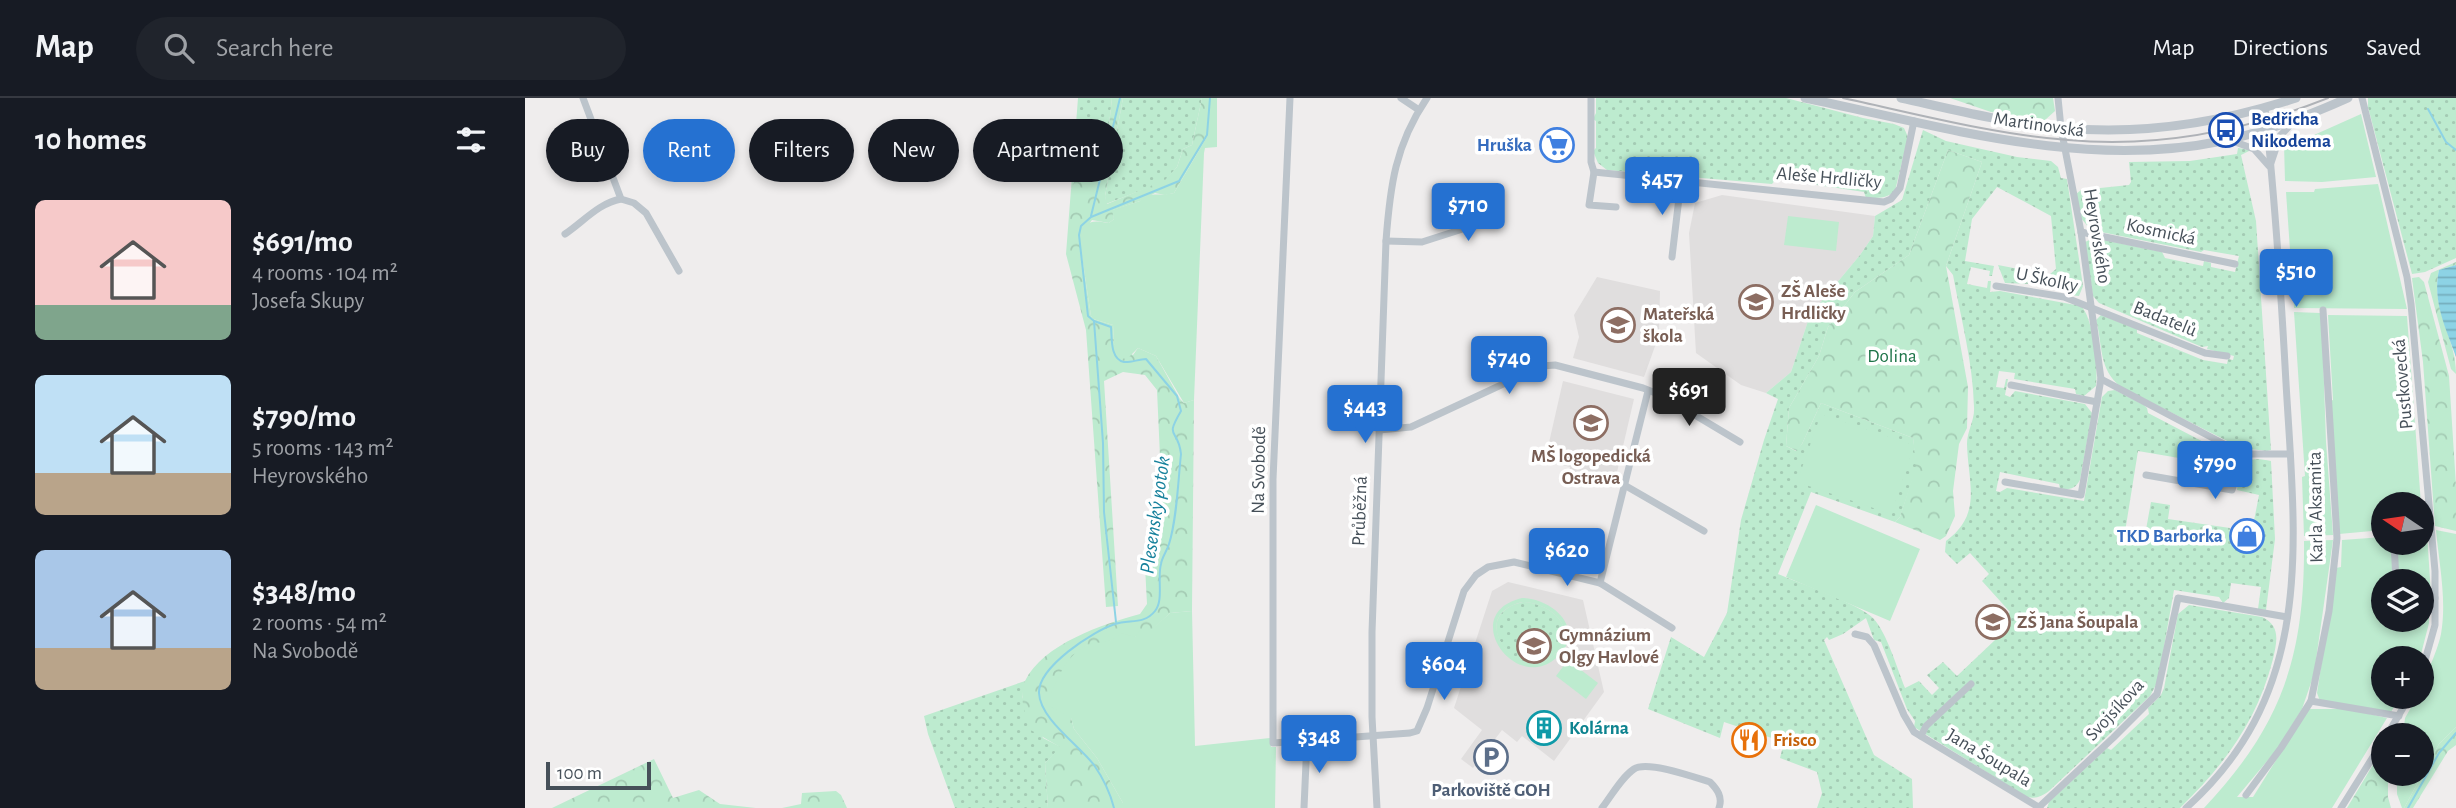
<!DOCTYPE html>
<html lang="en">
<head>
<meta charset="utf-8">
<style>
  :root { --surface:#171b24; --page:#20242c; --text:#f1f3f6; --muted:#9ea1a6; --line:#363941; --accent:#2571d1 }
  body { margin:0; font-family:"Alegreya Sans",sans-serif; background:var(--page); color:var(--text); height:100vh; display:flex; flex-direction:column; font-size:26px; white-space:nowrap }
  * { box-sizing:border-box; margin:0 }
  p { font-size:23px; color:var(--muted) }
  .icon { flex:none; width:38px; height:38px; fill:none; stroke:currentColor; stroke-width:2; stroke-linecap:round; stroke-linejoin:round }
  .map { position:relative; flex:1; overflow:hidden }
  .panel { display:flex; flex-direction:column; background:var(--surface); width:525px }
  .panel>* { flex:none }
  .guide { position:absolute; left:21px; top:21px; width:665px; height:63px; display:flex; gap:14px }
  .needle { width:46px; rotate:283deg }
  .controls { position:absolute; left:1846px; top:394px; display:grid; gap:14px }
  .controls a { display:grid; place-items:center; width:63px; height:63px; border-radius:50%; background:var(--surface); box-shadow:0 4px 10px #0003; font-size:35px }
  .scale { position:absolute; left:21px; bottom:18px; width:105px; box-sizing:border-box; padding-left:7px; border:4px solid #465059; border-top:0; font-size:19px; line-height:24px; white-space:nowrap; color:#465059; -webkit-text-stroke:5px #fff; paint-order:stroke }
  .price { position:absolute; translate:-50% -60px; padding:0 16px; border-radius:7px; background:var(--accent); color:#fff; font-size:23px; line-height:46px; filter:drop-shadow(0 2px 4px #0008) }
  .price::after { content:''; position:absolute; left:50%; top:42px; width:21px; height:16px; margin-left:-10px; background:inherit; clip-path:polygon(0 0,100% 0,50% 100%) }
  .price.active { background:#222; color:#fff }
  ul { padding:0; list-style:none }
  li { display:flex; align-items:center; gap:21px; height:175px; padding:0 35px }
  li span { display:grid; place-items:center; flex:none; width:196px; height:140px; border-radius:10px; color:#555 }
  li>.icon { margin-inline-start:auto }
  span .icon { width:84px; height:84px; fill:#fffc; stroke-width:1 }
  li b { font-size:30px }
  h2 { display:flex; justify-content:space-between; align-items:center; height:84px; padding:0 35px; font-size:30px }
  .pill { padding:0 24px; border-radius:32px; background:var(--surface); box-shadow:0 4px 10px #0003; font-size:24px; line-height:63px }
  .pill.active { background:var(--accent); color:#fff }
  header { display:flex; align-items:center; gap:42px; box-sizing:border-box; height:98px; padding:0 35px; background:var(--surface); border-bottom:2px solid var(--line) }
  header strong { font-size:33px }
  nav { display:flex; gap:38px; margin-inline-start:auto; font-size:24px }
  .search { width:490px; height:63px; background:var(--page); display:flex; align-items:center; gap:18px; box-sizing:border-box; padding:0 24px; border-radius:38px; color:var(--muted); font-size:26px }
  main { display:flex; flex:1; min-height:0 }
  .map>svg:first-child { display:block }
  .education { fill:#e0dede }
  .grass { fill:url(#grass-dots); fill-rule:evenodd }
  .forest { fill:url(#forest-crowns) }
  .green { fill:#bdebcf; fill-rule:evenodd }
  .water { fill:url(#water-rules) }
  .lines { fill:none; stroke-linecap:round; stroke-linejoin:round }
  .stream { stroke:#8dd3e5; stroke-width:2 }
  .minor { stroke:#bcc4cb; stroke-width:7 }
  .tertiary { stroke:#bcc4cb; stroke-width:9 }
  .tram { stroke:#afb2b7; stroke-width:2 }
  .labels { text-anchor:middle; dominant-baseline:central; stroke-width:7; stroke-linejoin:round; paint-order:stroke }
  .transit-label { font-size:19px; font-weight:bold; fill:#164399; stroke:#fff; text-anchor:start }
  .street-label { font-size:19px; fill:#465059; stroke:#fff }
  .shop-label { font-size:19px; font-weight:bold; fill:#366cbe; stroke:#fff; text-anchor:end }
  .education-label { font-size:19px; font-weight:bold; fill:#785e54; stroke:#fff; text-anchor:start }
  .park-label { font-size:19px; fill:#1d7448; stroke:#fff }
  .culture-label { font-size:19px; font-weight:bold; fill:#0d838f; stroke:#fff; text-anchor:start }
  .food-label { font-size:19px; font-weight:bold; fill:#c56008; stroke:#fff; text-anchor:start }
  .service-label { font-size:19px; font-weight:bold; fill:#4e5e75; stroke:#fff }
  .water-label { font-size:21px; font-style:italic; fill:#16819c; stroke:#fff }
</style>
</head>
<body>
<header>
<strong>Map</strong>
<div class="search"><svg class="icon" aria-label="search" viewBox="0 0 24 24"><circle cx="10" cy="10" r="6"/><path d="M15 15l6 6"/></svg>Search here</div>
<nav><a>Map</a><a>Directions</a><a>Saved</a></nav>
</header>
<main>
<section class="panel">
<h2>10 homes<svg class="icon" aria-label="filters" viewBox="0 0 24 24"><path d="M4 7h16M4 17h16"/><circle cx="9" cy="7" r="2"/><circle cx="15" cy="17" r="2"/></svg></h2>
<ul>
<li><span style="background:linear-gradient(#f6c9c9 75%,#7fa58c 0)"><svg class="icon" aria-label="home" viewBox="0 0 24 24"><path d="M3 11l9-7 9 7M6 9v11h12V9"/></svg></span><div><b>$691/mo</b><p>4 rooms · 104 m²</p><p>Josefa Skupy</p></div></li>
<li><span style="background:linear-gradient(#bfe0f5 70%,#b9a48a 0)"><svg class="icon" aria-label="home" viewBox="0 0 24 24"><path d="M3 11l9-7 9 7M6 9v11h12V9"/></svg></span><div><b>$790/mo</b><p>5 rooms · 143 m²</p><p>Heyrovského</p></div></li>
<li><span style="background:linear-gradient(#a9c7e8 70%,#b9a48a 0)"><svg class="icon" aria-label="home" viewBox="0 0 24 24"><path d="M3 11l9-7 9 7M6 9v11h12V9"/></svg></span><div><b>$348/mo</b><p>2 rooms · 54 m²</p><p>Na Svobodě</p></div></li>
</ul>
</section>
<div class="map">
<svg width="1931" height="710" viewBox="0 0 1931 710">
  <defs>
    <pattern id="grass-dots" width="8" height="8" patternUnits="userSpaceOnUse" patternTransform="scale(1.75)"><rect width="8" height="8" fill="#bdebcf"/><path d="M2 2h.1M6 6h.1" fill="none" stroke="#a4cbb4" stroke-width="1.8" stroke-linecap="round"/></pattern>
    <pattern id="forest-crowns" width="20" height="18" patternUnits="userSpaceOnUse" patternTransform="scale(1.75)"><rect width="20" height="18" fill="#bdebcf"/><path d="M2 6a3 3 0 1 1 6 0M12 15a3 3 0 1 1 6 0" fill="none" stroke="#a4cbb4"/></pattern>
    <pattern id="water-rules" width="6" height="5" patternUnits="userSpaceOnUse" patternTransform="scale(1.75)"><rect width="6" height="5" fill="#8dd3e5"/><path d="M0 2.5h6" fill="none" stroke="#75aebd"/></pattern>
  </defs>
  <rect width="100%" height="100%" fill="#efeded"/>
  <g class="education">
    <polygon points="1197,97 1350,118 1348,138 1335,157 1285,217 1266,274 1241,295 1216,287 1171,255 1164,135 1170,105"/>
    <polygon points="1072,179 1135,193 1134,237 1119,279 1048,260 1054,239 1049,217"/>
    <polygon points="1038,283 1109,301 1089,387 1044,376 1045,369 1030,365 1034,351 1023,349"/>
    <polygon points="983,484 1058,502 1079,594 1029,663 997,638 992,644 977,632 948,670 936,661 957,632 929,610 967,493"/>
  </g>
  <g class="grass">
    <polygon points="553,0 587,0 584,27 579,41 554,72 546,91"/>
    <polygon points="598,0 677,0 667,47 658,51 652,69 640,83 581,106 580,98"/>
    <path d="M1071,0H1261L1338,20L1369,26L1379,30L1383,39L1370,93C1362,101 1351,100 1341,100L1339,94L1251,81L1247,86L1082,72L1073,65L1068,53L1071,50V23L1068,21L1071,15Z"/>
    <polygon points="1843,0 1931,0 1931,160 1900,174 1887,176 1843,9"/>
    <path d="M1398,32L1421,43L1492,59L1526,63L1533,69L1536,80L1542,81L1558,188L1554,198L1545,197L1543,193L1506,186L1480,185L1473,167L1524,177L1531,171L1526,118L1472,89L1447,121L1440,163L1469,168L1467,178H1464L1465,173L1446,169L1442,186L1462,190L1463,183H1466L1465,194L1475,193L1556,208C1569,221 1573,270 1571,288L1559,298L1551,296L1550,291L1489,281L1490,275L1474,273L1471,289L1479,290L1481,281H1483L1480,297L1485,299L1490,293L1560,306L1567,315L1555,382C1550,391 1545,392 1535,391L1534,386L1475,374L1471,393L1475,394L1482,390L1559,403L1577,299L1583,293L1590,292L1619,307L1622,310L1623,315L1692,351L1699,349L1707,353L1710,362L1707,375L1694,381L1661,376L1662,372L1697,378L1699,362H1696L1697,357L1689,360L1662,356L1659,371L1653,370L1654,360L1613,353L1600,434L1620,437L1626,404L1645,407L1643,421L1705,430L1704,439L1725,443L1734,397L1712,392C1716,367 1717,357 1746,363L1750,441L1741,512L1733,511L1736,489L1706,485L1704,500L1698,505L1694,499L1649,492L1633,583L1625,598L1524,693C1517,698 1512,701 1502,699L1389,629L1390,623L1382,611L1356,544L1349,542L1341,520L1318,536L1304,542L1302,539L1299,542L1349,657L1387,681L1388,710H1292L1297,695L1292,674L1255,660L1259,644L1199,624L1195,640L1123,611L1146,539L1179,559L1202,515L1216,422L1239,342L1253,301L1241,295L1266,274L1285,217L1335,157L1348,138L1350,118L1377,102ZM1423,52L1457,64L1421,168L1428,177C1436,221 1448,265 1449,309C1450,322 1442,333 1442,346C1443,385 1458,416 1421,443L1420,454L1432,466L1445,455L1464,476L1457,483L1485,514L1464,534L1470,542L1432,578L1418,564L1402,577L1414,590L1407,597L1394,583L1380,590C1372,570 1362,535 1348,520C1334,506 1274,485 1253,476L1286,394L1370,424L1375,419L1392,368L1388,340L1296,305L1277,346L1271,353L1261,348L1264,310L1294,258L1303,229L1330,194L1384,157Z"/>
    <path d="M1713,50L1726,52L1716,57L1731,123L1746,352L1742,353L1716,350L1596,289C1573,271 1578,247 1571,222L1576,217L1612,231V235L1678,262L1702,266L1703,261L1708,262L1709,258L1682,251L1683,248L1677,249L1574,205L1568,198L1560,144L1569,140L1637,154L1640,160L1678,168L1679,163L1686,165V169L1710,174L1714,158L1679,152L1676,154L1566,132L1555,119L1551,96L1556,92L1604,87L1606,84L1604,64L1665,63L1712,56Z"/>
    <path d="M998,504C1022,505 1053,526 1033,552C1002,596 934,519 998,504Z"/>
    <path d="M1664,507L1737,519C1756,528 1752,543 1748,561C1732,623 1700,666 1655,710H1522L1524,704L1582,650L1586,652L1624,616L1623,610L1636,597L1639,590L1653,516Z"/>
    <polygon points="500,583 497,599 518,640 536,649 520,665 523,710 430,710 403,636 399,618"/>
  </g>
  <g class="forest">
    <path d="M587,0H598L580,98L582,106L640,82L652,69L658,51L667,47L677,0H683V37L649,95L640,97L630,95L615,103L588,112L589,121L584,125L567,122L554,139L566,218L568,221L588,227L589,246L608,257L613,250L631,258L655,301L659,305L669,302L667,513L645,515L626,533L610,539L591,541L576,546L561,548L546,620L549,631L572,660L598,705H608V710H523L520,665L535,649L504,631C501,617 493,598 500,583C518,546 578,526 615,516L622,506L620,468L630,455L629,416L637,403L632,292L620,277L598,274L579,283L593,508L581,509L561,232L541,156L546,91L554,72L579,41L584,27Z"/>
    <polygon points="1425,0 1528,0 1530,13 1520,22 1513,22 1466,14"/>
    <polygon points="1423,52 1457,64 1421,168 1443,289 1442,330 1434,346 1428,393 1430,418 1421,438 1415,442 1370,424 1375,419 1391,368 1388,340 1296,305 1277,346 1272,353 1261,348 1264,310 1294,258 1303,229 1330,194 1384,157"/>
    <path d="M1931,164V167L1914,172C1905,211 1931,238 1931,276L1926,271L1903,184L1906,175Z"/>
    <polygon points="1894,179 1899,184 1924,278 1931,388 1931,433 1910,428 1898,264 1887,180"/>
    <polygon points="1931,629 1931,647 1923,653 1888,710 1879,710 1914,646"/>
    <polygon points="1858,650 1858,676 1863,676 1863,699 1866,710 1822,710"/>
    <polygon points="129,661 148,700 174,692 195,706 231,710 27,710"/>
    <polygon points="311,693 316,697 322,710 257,710 276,706 277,695"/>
  </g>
  <g class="green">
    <path d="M683,0H692V49L680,50L679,55L669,302L659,305L631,258L613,250L602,261L595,260L589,246L588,227L568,221L566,218L554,139C561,122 567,122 584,125L589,121L587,112L615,103L618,98C629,95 638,98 649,95L683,37Z"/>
    <polygon points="1836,16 1851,79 1797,84 1760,83 1759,46 1789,37"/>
    <polygon points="1853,86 1882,211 1769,210 1761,94 1789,94 1790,91"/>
    <polygon points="1263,118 1314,124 1311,153 1259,147"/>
    <polygon points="1769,214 1795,215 1797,228 1801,344 1808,437 1779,438 1777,379 1780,378"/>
    <polygon points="1803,217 1882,218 1896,406 1858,406 1858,432 1814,436 1805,303 1808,302"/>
    <polygon points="1296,316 1389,347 1366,416 1272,384"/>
    <polygon points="1291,407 1395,451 1365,523 1261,479"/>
    <path d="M1911,432L1931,436V629L1914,646L1879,710H1877L1872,696V676H1897V637H1878L1880,620L1892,599L1897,598C1897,582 1912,556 1916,536C1922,502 1914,466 1911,432Z"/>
    <polygon points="1902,435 1906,497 1897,497 1897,483 1874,483 1871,445 1897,444 1897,436"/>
    <path d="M1858,439V444L1866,445L1869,483H1858V522H1897V504H1904V525L1895,560H1858V598L1875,599L1866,614C1842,611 1819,604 1795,603L1792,595L1811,470L1816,469L1817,442Z"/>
    <path d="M1808,442L1789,576L1777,611L1753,650L1712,699H1728L1783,611H1823L1862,620L1807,710H1679C1758,626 1780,557 1779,443Z"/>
    <path d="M997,500C1030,501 1063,534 1030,561C989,595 933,515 997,500ZM998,504C1022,505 1053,526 1033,552C1002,596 934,518 998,504Z"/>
    <path d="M667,513L670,648L745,640L746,649H751L750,710H608L607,705H598L572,660L549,631L546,620L521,606C531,586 539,558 561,548C573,542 586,547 596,535L610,539L616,531L626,532L645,515Z"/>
    <polygon points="1043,562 1073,585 1061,601 1031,578"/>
  </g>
  <path class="water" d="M1931,167V259C1921,230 1907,203 1914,172Z"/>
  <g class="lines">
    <g class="stream">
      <polyline points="1903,11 1921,44 1931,52"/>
      <polyline points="566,118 595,0"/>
      <polyline points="569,223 578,345 579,414 591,524"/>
      <path d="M589,710C585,694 578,680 569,667C554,647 515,621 514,595C513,569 568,533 590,526C604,521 619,527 630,513C639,502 632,480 636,466C637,459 642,453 644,446C652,421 653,383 656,356C653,329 639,342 656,313L652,298L621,261C614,261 605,265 599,264C585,261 587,240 586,229L569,223L563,218L554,137L556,128L566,119L654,83L682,37L685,0"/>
      <polyline points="1883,710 1914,655 1931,635"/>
    </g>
    <g class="minor">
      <polyline points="58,0 96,101 109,105 121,115 154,173"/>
      <polyline points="765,0 748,381 748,645 885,635 892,633 902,610 939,493 951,477 963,469 989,464 1075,485 1147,530"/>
      <polyline points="876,0 894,12"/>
      <polyline points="1066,0 1066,64 1069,74 1064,107 1091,109"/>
      <polyline points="1837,0 1882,179 1886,206 1910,473 1910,527 1897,573"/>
      <polyline points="1705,42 1729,51 1744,68"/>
      <polyline points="1746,65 1755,38 1768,24"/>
      <polyline points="1069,74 1359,104 1366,101 1375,90 1389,23"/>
      <polyline points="1556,134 1710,166"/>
      <path d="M40,136C59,123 74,105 96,101"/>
      <polyline points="861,143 897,144 972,120 964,94"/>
      <polyline points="1147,159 1156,83"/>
      <polyline points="1471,188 1539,199 1680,255 1702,258"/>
      <polyline points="1576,281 1718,356 1765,356"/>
      <polyline points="1486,287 1572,304"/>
      <polyline points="854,332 886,329 1017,268 1030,267 1118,290 1138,298 1215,344"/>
      <polyline points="1621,377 1707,392 1718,356"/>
      <polyline points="1480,384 1556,397 1576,281 1556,134 1536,30 1533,0"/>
      <polyline points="1101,388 1179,433"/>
      <polyline points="1869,444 1871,483"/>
      <polyline points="1075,485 1123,293"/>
      <polyline points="1897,501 1910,500"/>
      <polyline points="1330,536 1342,539 1349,547 1379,617 1389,634 1515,710"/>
      <polyline points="1786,603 1804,513 1812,440 1798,212"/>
      <polyline points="1862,637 1885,598"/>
      <polyline points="1396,638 1401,628 1446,586"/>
      <polyline points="1721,697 1756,650 1786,603 1874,618"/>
      <polyline points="1514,709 1588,640 1632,596 1653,500 1762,519"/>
      <polyline points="779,710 782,642"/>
      <path d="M852,710L847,619V534L861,143C865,89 870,47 902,0"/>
      <path d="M1077,710C1087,697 1096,680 1109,671C1122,662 1169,679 1185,684C1192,691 1198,699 1194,710"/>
      <path d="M1661,710C1792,593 1770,442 1761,285C1756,193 1750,101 1740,10"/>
      <polyline points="1816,710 1858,643"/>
    </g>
    <g class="tertiary">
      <path d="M1280,0C1416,28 1557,72 1697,43C1740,34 1783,18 1823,0"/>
      <path d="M1376,0C1426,11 1477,24 1529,29C1611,38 1692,26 1771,0"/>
    </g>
    <path class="tram" d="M1318,0C1392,16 1467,36 1543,42C1632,50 1720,33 1803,0"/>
  </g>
  <defs>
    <g id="bus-ring" transform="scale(1.75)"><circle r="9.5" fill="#fff" stroke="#1a4fb4" stroke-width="1.5"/><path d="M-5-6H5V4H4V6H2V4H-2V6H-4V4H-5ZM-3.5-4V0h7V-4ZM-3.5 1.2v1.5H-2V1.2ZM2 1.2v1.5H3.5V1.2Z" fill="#1a4fb4"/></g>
    <g id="supermarket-ring" transform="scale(1.75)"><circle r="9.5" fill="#fff" stroke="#3f7fe0" stroke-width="1.5"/><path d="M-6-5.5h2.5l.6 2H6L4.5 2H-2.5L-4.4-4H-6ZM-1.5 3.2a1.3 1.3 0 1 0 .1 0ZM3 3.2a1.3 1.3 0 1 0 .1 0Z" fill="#3f7fe0"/></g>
    <g id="school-ring" transform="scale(1.75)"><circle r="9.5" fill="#fff" stroke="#8d6e63" stroke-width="1.5"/><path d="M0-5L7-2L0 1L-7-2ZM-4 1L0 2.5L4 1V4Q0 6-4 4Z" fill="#8d6e63"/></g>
    <g id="shop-ring" transform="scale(1.75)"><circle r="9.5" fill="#fff" stroke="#3f7fe0" stroke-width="1.5"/><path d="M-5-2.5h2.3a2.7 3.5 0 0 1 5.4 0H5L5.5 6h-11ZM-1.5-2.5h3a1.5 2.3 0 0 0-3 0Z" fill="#3f7fe0"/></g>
    <g id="building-ring" transform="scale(1.75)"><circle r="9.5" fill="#fff" stroke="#0f9aa8" stroke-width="1.5"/><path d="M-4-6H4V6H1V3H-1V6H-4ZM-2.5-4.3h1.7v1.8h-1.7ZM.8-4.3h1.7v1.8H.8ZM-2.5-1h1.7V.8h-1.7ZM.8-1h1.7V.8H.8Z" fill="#0f9aa8"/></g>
    <g id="restaurant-ring" transform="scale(1.75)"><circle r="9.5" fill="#fff" stroke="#e8710a" stroke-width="1.5"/><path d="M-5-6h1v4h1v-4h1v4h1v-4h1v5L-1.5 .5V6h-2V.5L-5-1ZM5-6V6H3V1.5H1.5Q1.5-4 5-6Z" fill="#e8710a"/></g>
    <g id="parking-ring" transform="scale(1.75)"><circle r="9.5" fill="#fff" stroke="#5c6f8a" stroke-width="1.5"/><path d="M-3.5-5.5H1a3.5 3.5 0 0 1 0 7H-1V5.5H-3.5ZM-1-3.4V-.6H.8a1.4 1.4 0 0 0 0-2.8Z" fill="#5c6f8a"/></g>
  </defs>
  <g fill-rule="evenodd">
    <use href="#bus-ring" x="1701" y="32"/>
    <use href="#supermarket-ring" x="1032" y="47"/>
    <use href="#school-ring" x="1231" y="204"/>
    <use href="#school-ring" x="1093" y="227"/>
    <use href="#school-ring" x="1066" y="325"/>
    <use href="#shop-ring" x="1722" y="438"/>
    <use href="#school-ring" x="1468" y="524"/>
    <use href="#school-ring" x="1009" y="548"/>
    <use href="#building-ring" x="1019" y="630"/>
    <use href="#restaurant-ring" x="1224" y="642"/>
    <use href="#parking-ring" x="966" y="659"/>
  </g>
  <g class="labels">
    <g class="transit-label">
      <text x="1726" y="21">Bedřicha<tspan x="1726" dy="22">Nikodema</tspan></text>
    </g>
    <g class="street-label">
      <text transform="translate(1514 27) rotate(8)">Martinovská</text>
      <text transform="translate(1304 80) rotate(5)">Aleše Hrdličky</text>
      <text transform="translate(1636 134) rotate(12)">Kosmická</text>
      <text transform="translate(1572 138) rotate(81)">Heyrovského</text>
      <text transform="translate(1522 182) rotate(12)">U Školky</text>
      <text transform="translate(1640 221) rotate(22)">Badatelů</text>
      <text transform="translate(1878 286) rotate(-95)">Pustkovecká</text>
      <text transform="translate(734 372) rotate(-89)">Na Svobodě</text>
      <text transform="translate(1791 409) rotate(-91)">Karla Aksamita</text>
      <text transform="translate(835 413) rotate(-88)">Průběžná</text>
      <text transform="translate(1590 612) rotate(-47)">Svojsíkova</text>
      <text transform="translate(1464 660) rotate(31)">Jana Šoupala</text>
    </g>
    <g class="shop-label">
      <text x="1007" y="47">Hruška</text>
      <text x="1698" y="438">TKD Barborka</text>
    </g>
    <g class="education-label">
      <text x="1256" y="193">ZŠ Aleše<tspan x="1256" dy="22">Hrdličky</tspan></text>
      <text x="1118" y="216">Mateřská<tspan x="1118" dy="22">škola</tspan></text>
      <text x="1066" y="358" text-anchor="middle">MŠ logopedická<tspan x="1066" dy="22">Ostrava</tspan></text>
      <text x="1492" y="524">ZŠ Jana Šoupala</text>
      <text x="1034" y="537">Gymnázium<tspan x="1034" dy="22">Olgy Havlové</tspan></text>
    </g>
    <g class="park-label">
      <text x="1367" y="258">Dolina</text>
    </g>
    <g class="culture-label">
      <text x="1044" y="630">Kolárna</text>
    </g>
    <g class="food-label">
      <text x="1248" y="642">Frisco</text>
    </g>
    <g class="service-label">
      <text x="966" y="692">Parkoviště GOH</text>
    </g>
    <g class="water-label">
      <text transform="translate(630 417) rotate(-82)">Plesenský potok</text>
    </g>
  </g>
</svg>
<div class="controls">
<a><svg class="needle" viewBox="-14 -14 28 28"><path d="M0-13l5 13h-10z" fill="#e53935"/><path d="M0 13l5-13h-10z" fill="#9ea1a6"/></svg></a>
<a><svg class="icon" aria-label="layers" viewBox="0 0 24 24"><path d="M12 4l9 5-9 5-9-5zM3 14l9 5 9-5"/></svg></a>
<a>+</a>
<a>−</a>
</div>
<div class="scale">100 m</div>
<b class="price" style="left:1137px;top:119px">$457</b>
<b class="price" style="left:943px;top:145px">$710</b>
<b class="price" style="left:1771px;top:211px">$510</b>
<b class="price" style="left:984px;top:298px">$740</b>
<b class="price active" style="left:1164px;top:330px">$691</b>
<b class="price" style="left:840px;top:347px">$443</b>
<b class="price" style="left:1690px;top:403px">$790</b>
<b class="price" style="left:1042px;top:490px">$620</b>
<b class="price" style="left:919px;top:604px">$604</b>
<b class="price" style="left:794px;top:677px">$348</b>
<div class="guide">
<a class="pill">Buy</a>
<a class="pill active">Rent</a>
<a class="pill">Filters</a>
<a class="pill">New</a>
<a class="pill">Apartment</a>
</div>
</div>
</main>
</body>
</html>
